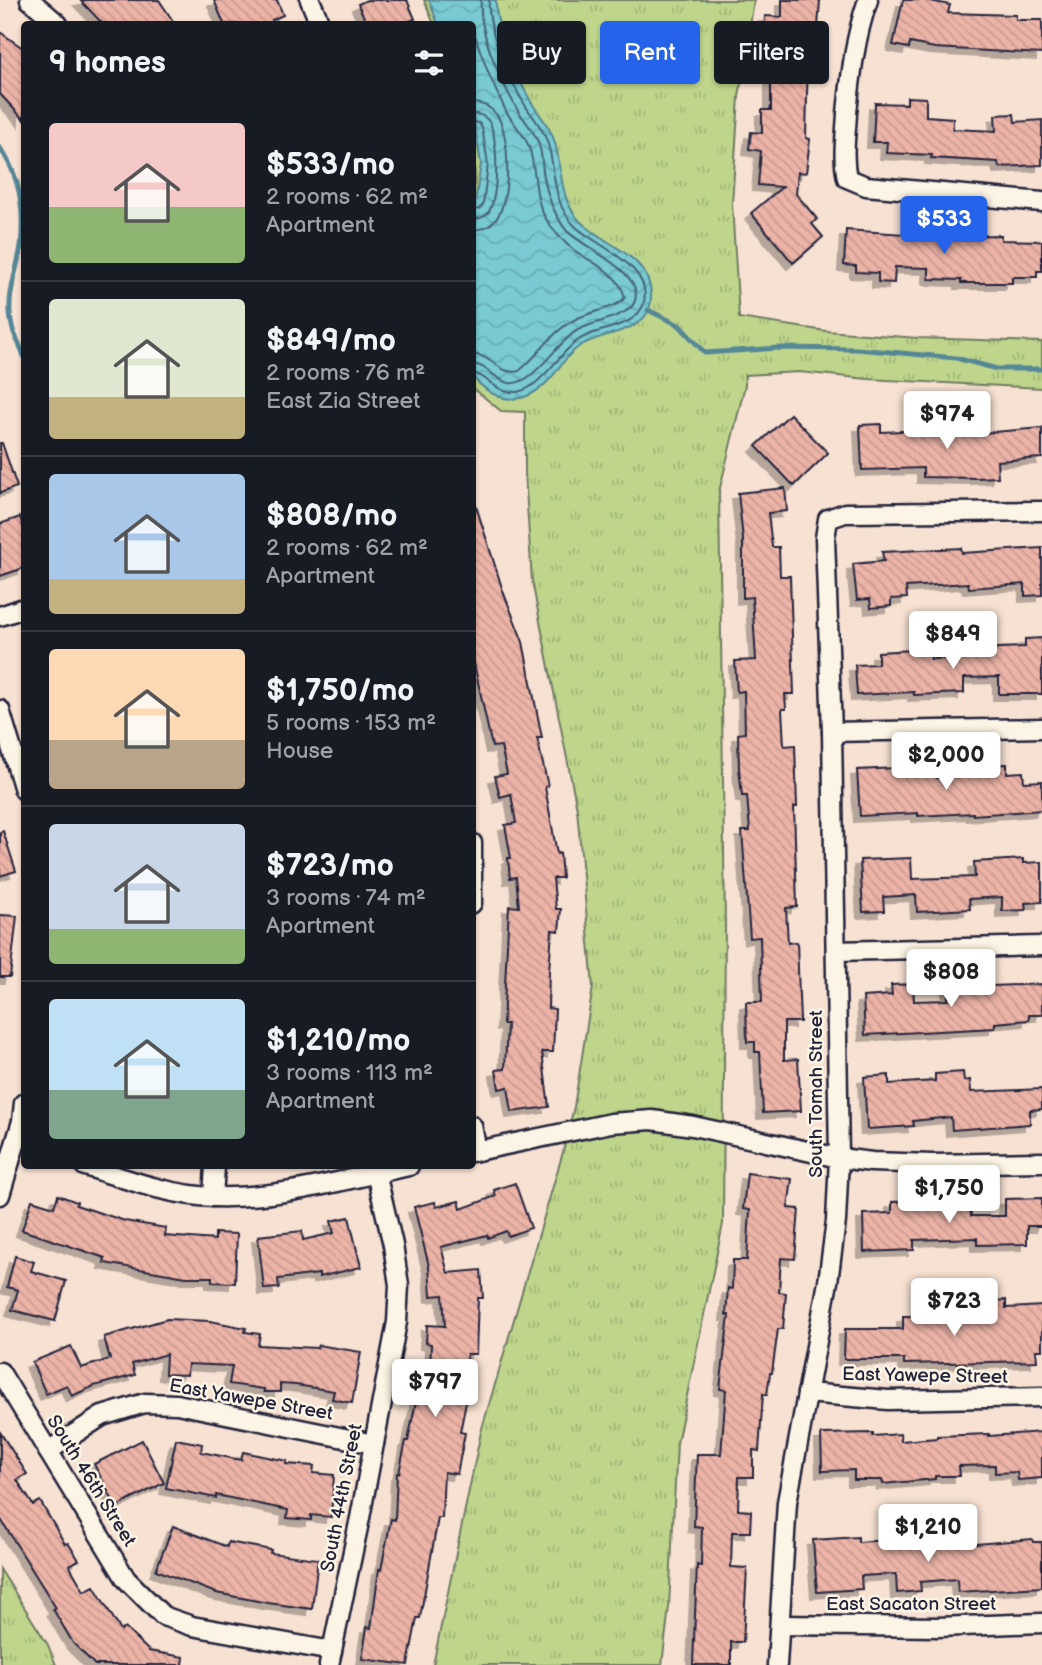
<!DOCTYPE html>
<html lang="en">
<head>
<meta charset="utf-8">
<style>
  :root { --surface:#171b24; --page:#20242c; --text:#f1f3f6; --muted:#9ea1a6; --line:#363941; --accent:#2563eb }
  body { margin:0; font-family:"Balsamiq Sans",sans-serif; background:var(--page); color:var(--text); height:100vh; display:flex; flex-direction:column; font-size:26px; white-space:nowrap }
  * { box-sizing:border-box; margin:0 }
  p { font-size:23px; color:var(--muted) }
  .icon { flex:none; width:38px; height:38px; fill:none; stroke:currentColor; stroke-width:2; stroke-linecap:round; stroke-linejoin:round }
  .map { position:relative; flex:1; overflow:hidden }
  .details { position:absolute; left:21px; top:21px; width:455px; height:1148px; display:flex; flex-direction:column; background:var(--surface); border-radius:7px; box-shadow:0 2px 5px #0004 }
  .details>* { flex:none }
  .top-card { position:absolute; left:497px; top:21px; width:439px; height:63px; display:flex; gap:14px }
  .price { position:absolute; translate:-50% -60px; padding:0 16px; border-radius:7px; background:#fff; color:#222; font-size:23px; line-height:46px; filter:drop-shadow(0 2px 4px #0008) }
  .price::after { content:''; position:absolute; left:50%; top:42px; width:21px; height:16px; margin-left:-10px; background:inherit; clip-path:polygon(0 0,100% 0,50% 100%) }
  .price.current { background:var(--accent); color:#fff }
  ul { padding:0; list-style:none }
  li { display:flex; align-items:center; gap:21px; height:175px; padding:0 28px }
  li+li { border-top:2px solid var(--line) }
  li span { display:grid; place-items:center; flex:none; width:196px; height:140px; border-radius:7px; color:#555 }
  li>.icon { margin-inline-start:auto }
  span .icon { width:84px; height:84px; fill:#fffc; stroke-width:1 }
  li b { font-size:30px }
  h2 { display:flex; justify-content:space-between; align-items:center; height:84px; padding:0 28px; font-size:30px }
  .tag { padding:0 24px; border-radius:7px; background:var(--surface); box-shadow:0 2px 5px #0004; font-size:24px; line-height:63px }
  .tag.current { background:var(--accent); color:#fff }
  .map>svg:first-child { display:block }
  .grass { fill:url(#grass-tufts); stroke:#707c63; stroke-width:2 }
  .water { fill:url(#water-waves); stroke:#568796; stroke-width:2 }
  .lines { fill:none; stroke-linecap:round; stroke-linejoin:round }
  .shore { stroke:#456577; stroke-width:2 }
  .stream { stroke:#568796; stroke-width:5 }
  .building { fill:url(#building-back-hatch); stroke:#22223b; stroke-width:2; filter:url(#shadow) }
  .street-casing { stroke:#22223b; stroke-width:23 }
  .street { stroke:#fcf5e5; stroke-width:18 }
  .labels { text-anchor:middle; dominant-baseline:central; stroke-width:5; stroke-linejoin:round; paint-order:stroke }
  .street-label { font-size:19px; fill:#22223b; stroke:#fcf5e5 }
</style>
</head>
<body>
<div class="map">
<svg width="1042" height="1665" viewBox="0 0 1042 1665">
  <defs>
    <pattern id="grass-tufts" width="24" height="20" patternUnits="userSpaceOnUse" patternTransform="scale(1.75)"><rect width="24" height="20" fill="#bed58b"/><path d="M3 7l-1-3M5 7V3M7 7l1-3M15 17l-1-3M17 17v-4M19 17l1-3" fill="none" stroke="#a3b779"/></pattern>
    <pattern id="water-waves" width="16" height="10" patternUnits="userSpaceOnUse" patternTransform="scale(1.75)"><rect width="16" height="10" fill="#79cad2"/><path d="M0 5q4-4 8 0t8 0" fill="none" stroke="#68adb5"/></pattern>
    <pattern id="building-back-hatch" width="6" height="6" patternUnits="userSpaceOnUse" patternTransform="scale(1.75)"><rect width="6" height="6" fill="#ecb3a7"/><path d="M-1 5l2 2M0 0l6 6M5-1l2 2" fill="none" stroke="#ca9a91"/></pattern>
    <filter id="shadow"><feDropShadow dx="-6" dy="6" stdDeviation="0" flood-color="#0004"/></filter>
  </defs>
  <rect width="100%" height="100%" fill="#f7e1d2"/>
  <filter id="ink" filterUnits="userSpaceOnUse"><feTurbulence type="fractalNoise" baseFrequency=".0143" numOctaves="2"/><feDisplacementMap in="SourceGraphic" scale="14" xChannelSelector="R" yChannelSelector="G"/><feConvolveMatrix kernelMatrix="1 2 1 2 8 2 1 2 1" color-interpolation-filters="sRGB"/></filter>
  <g filter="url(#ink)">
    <g class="grass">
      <polygon points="424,0 754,0 739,97 732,204 739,318 826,331 918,338 1042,342 1042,388 868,379 799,372 745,375 745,385 719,492 725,923 723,1224 677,1443 669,1607 662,1665 433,1665 481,1432 563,1152 574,1107 593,987 577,809 532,581 525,474 525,412 501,411 473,388 472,200 475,176 472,148 472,24 434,24"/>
      <polygon points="0,1569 48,1645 56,1665 0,1665"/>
    </g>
    <path class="water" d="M429,0H496C495,30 515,73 530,100C538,114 549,124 554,140C563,167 558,197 579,220C600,244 652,254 651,298C650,336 600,330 577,348C566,356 559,369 549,380C524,407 496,404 473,377L472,221L481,164L473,116L472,24H438Z"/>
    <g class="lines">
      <g class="shore">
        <path d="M472,26C481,56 492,84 506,111C513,124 524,133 529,147C537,171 533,197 546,219C554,232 563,242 575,251C594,264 618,272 625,297C619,308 589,312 576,319C551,331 540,355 519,371C500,376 492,355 472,354"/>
        <path d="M472,103C482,103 490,106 496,114C511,132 511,201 496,219C490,227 482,229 472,230"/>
        <path d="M472,114C479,114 483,115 488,120C499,134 499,199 488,213C483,218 479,219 472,219"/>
        <polyline points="472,122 479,123 482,128 488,164 483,205 479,209 472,210"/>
        <path d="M472,364C488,365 494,380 509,383C533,387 557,341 578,330C592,322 628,317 634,303C648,273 581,247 566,230C553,213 546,192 543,171C542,163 542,154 539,145C535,131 525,122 517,109C501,81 478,33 481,0"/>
        <path d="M472,373C485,374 494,390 509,392C540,396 558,349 584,337C601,328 636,327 643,305C656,267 594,245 575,226C550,201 557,170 547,141C542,126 533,118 525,105C509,78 487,31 489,0"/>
      </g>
      <g class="stream">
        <path d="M0,148C20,176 25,211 21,246C17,272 5,298 12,326C14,336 21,346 24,356"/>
        <polyline points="648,310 679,325 705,353 778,348 857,349 956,358 997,369 1042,369"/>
      </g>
    </g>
    <g class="building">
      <polygon points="80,0 159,0 175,24 103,24"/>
      <polygon points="214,0 277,0 283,15 272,20 274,24 224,24"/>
      <polygon points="367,0 407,0 415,19 402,24 367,24 358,4"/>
      <polygon points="782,0 820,0 816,55 808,54 806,138 810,139 806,173 798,172 796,194 817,219 812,224 823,237 793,263 751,213 782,187 758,185 761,151 749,149 751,132 762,133 762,110 771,110 771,68 768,67 770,43 763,43 765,16 782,17"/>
      <polygon points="903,0 926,0 950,5 948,13 1016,15 1016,20 1042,20 1042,54 935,48 910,43 909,48 893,45"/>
      <polygon points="0,32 24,49 24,120 0,94"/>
      <polygon points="907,97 926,98 926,116 953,118 953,129 996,131 995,115 1014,114 1015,122 1042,120 1042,165 999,167 998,162 931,158 932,155 886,153 887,142 873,142 875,103 907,104"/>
      <polygon points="846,230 904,234 904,232 955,233 955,236 1001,235 1001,240 1042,241 1042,271 1037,271 1037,277 1012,277 1012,283 961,283 961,280 929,279 929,268 895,267 894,283 878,282 878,273 856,272 856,266 844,265"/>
      <polygon points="790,414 828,453 794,486 756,446"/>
      <polygon points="881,424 881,432 923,430 922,425 940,425 940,433 969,434 1042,428 1042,458 997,461 998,477 977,478 923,477 923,468 862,470 860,425"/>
      <polygon points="0,443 2,443 17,487 0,493"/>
      <polygon points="785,488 787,511 768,513 772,547 779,547 780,576 790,576 794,694 785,694 786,709 782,709 784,746 795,745 797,807 794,807 797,907 786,908 788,943 797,942 800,1022 784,1022 784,1060 798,1059 801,1111 763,1113 760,1052 755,1052 755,1042 747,1042 746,1002 762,1002 760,937 750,938 742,831 750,831 747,796 742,796 739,768 738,734 745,733 744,691 737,692 735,661 756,660 752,597 743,598 743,539 738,493"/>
      <polygon points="476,506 503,591 523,642 542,738 537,738 548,786 545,787 557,854 560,853 562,878 553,878 556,909 561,909 559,931 552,930 549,971 548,1008 555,1009 553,1052 542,1052 549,1107 512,1112 508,1087 499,1089 496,1070 505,1069 507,1024 503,1024 509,906 519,907 516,877 510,878 508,858 511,858 505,825 516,823 511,794 500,797 495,776 507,774 501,746 492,747 472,654 472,507"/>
      <polygon points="20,517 24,529 24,568 0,576 0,524"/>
      <polygon points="961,548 962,553 1042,548 1042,595 1025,596 1025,584 969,588 968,583 906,587 907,598 891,599 891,606 871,608 870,599 857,600 853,564 884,561 882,552"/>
      <polygon points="1042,638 1042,694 999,694 999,677 964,678 964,693 914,695 914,692 857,695 855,665 878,664 878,652 913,650 913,647 930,647 931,659 970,658 969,649 1025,647 1025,639"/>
      <polygon points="1007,764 1007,773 1023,772 1024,782 1042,781 1042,810 973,815 973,813 918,816 918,813 860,816 857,770 937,766 937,778 971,776 970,766"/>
      <polygon points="3,831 16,871 0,876 0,832"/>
      <polygon points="911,858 912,879 975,877 974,862 1023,859 1023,863 1042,862 1042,902 1025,903 1026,910 1002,911 1002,897 969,899 970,909 917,912 916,895 883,897 884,911 863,912 860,860"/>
      <polygon points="0,915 17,916 10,977 0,977"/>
      <polygon points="968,983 969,987 1042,984 1042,1015 1029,1015 1029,1020 995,1023 995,1028 865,1035 863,997 892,995 891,985 913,984 914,1001 948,1000 948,984"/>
      <polygon points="963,1072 964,1081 970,1080 971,1092 1042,1089 1042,1109 1030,1110 1030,1124 952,1130 951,1117 913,1121 914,1126 867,1129 864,1077 889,1075 889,1084 935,1081 935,1074"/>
      <polygon points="747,1173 792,1179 788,1208 799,1209 795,1259 781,1258 779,1292 786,1293 783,1329 778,1329 772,1373 770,1373 767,1395 763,1394 759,1451 753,1450 753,1477 739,1477 738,1510 751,1511 750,1532 732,1532 731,1567 747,1568 743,1642 731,1642 731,1665 693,1665 697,1565 701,1566 702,1527 694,1526 697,1454 721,1454 726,1390 720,1389 729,1315 726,1315 728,1288 732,1289 733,1260 747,1260 750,1210 743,1209"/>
      <polygon points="515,1183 531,1228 508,1236 506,1231 488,1238 487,1235 441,1247 448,1273 481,1270 483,1298 478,1298 476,1354 467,1354 467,1381 470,1382 460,1432 465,1433 457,1474 444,1472 442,1518 438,1518 420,1618 417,1618 408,1665 362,1659 367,1627 371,1628 379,1569 381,1570 391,1519 395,1520 397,1473 399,1473 406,1441 408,1441 422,1372 430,1374 431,1344 426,1343 427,1325 445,1326 443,1295 431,1296 429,1266 414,1207 435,1202 436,1207 459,1201 461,1209 496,1196 494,1190"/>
      <polygon points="58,1195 77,1202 76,1205 125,1221 166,1228 165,1236 215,1240 215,1233 237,1234 235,1283 212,1282 212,1277 186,1277 104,1263 105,1258 22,1230 32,1200 54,1207"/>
      <polygon points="1042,1198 1042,1226 1027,1226 1027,1244 977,1245 977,1238 914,1240 914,1250 864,1252 863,1214 892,1213 892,1202 912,1201 913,1207 970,1205 971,1216 1005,1216 1005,1199"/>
      <polygon points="349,1217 361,1267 319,1277 319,1274 278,1279 279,1288 264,1289 258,1236 302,1231 303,1240 334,1233 331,1221"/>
      <polygon points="15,1256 34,1262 31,1271 66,1281 55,1321 12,1310 18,1290 7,1287"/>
      <polygon points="1006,1300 1006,1308 1042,1306 1042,1350 1036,1350 1037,1361 904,1364 904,1359 844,1359 845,1329 903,1329 903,1316 955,1316 955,1320 984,1319 983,1302"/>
      <polygon points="167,1319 210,1321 246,1328 245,1332 260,1334 258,1345 317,1348 318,1345 361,1352 352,1403 332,1399 334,1391 296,1385 280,1384 280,1392 264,1392 264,1389 229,1384 232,1366 188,1364 187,1375 165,1374 166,1354 132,1364 135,1375 94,1386 72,1396 67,1385 46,1394 32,1362 71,1346 81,1368 110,1359 104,1337"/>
      <polygon points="0,1432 27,1474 17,1480 33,1505 40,1501 65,1544 68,1543 79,1560 69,1565 84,1591 94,1586 121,1631 125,1628 149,1651 184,1657 183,1665 95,1665 73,1643 53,1609 56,1608 0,1518"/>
      <polygon points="1042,1432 1042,1478 1018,1480 1017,1472 995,1473 995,1465 959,1466 960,1476 935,1476 935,1479 883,1484 882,1480 854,1480 854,1470 822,1471 821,1434 873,1433 873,1436 900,1434 901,1441 937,1438 937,1436 989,1434 989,1436"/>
      <polygon points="176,1439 202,1444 201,1452 241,1460 243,1452 287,1461 286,1464 314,1466 313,1473 334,1475 331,1517 311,1515 311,1520 287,1518 288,1510 216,1495 216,1498 166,1488"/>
      <polygon points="142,1440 164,1483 116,1507 94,1464"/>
      <polygon points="173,1526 227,1547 228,1542 271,1550 270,1553 318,1559 312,1609 268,1603 216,1593 156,1570"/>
      <polygon points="858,1537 858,1542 917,1538 918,1546 976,1541 976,1544 1032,1539 1033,1542 1042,1542 1042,1587 958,1592 957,1579 920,1582 921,1591 897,1593 896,1574 861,1576 862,1589 817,1592 813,1540"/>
    </g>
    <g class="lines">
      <g class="street-casing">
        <g id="street">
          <polyline points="30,0 58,24"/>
          <polyline points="310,0 320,24"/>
          <path d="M868,0C855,37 851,74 847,113C846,135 842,156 847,178L866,186L1042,202"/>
          <polyline points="0,616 24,608"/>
          <polyline points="0,710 24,790"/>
          <polyline points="832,732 1042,728"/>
          <polyline points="472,843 472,903"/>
          <polyline points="836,951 1042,946"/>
          <polyline points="472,1126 477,1151"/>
          <polyline points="472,1152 611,1123 652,1120 693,1126 839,1158 872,1162 932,1164 1042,1162"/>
          <path d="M85,1166C126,1179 171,1196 214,1197C280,1199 346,1179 409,1166"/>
          <polyline points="0,1195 22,1121 24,1103"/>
          <polyline points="213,1197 215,1166"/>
          <polyline points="0,1372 126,1579 163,1616 192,1626 332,1651"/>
          <polyline points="807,1393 888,1400 1042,1397"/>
          <polyline points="48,1451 102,1416 145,1403 177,1404 374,1444"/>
          <polyline points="780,1625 938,1627 1042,1623"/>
          <polyline points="329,1665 360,1518 397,1322 399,1285 393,1245 376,1173"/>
          <polyline points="777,1665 787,1502 828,1282 836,1221 839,1158 832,732 825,538 828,519 845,513 1042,511"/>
        </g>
      </g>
      <use href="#street" class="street"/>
    </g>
  </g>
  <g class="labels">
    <g class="street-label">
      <text transform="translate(816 1094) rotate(-90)">South Tomah Street</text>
      <text transform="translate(925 1376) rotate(1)">East Yawepe Street</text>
      <text transform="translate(251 1400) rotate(10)">East Yawepe Street</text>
      <text transform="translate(91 1481) rotate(58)">South 46th Street</text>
      <text transform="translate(342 1498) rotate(-79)">South 44th Street</text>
      <text x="911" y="1604">East Sacaton Street</text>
    </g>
  </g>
</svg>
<b class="price current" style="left:944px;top:256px">$533</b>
<b class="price" style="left:947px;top:451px">$974</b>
<b class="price" style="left:953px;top:671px">$849</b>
<b class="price" style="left:946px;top:792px">$2,000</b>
<b class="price" style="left:951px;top:1009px">$808</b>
<b class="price" style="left:949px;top:1225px">$1,750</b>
<b class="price" style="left:954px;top:1338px">$723</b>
<b class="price" style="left:435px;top:1419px">$797</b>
<b class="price" style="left:928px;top:1564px">$1,210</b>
<div class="top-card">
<a class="tag">Buy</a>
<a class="tag current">Rent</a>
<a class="tag">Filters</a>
</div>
<section class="details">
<h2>9 homes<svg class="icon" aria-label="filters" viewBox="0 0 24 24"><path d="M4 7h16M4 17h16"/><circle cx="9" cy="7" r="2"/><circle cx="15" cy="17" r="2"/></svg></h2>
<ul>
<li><span style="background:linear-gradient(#f6c9c9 60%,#8fb573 0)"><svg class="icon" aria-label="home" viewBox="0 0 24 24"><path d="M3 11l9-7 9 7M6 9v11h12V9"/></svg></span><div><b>$533/mo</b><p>2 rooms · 62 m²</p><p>Apartment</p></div></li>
<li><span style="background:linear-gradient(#dfe7d0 70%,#c2b280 0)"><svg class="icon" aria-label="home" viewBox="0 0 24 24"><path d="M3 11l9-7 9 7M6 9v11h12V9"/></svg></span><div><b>$849/mo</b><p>2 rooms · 76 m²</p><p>East Zia Street</p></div></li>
<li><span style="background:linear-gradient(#a9c7e8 75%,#c2b280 0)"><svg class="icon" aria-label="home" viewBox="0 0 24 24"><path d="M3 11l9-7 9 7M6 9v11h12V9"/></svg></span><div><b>$808/mo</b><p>2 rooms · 62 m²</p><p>Apartment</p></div></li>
<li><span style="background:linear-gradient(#ffd9b3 65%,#b9a48a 0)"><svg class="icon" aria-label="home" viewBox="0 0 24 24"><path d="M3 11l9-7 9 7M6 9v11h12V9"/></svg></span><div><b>$1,750/mo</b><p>5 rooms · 153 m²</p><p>House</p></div></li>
<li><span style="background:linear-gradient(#c9d6e8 75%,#8fb573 0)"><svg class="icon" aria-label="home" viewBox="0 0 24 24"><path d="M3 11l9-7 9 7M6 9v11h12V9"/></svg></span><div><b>$723/mo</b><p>3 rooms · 74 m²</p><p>Apartment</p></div></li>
<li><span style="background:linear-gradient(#bfe0f5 65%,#7fa58c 0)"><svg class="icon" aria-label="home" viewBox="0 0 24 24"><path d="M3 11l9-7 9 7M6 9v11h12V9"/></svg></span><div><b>$1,210/mo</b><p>3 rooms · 113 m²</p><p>Apartment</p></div></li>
</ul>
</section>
</div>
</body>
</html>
